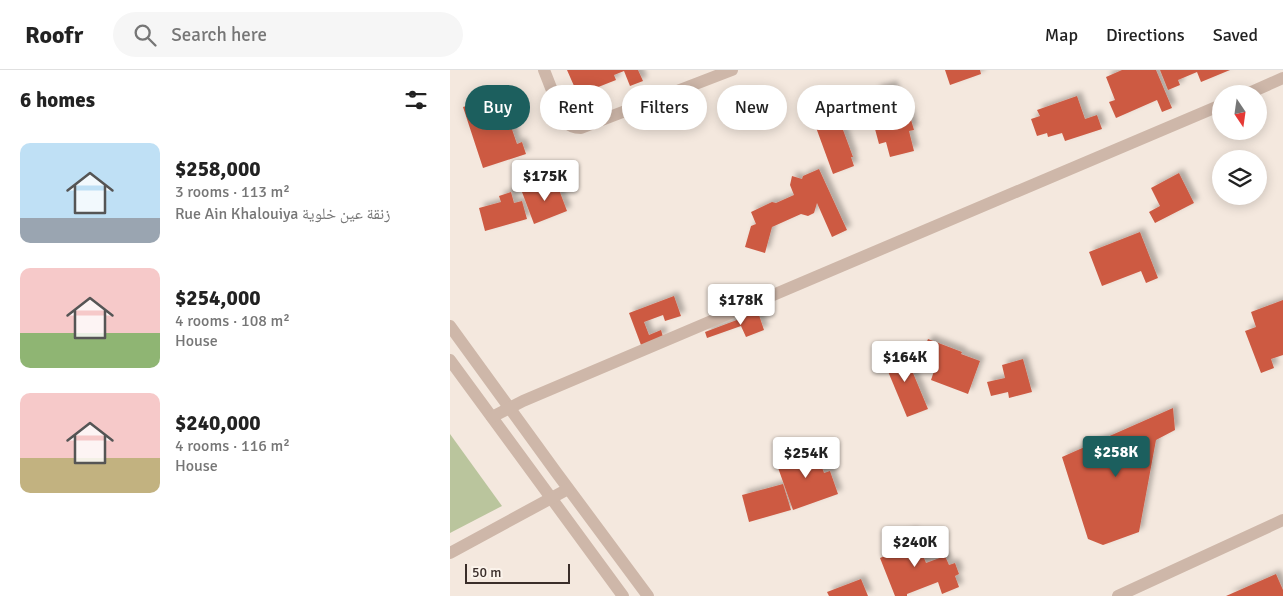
<!DOCTYPE html>
<html lang="en">
<head>
<meta charset="utf-8">
<style>
  :root { --surface:#fff; --page:#f6f6f6; --text:#222; --muted:#767676; --line:#e0e0e0; --accent:#1c5f5e }
  body { margin:0; font-family:Signika,"Noto Naskh Arabic",sans-serif; background:var(--page); color:var(--text); height:100vh; display:flex; flex-direction:column; font-size:19px; white-space:nowrap }
  * { box-sizing:border-box; margin:0 }
  p { font-size:16px; color:var(--muted) }
  .icon { flex:none; width:28px; height:28px; fill:none; stroke:currentColor; stroke-width:2; stroke-linecap:round; stroke-linejoin:round }
  .map { position:relative; flex:1; overflow:hidden }
  .sheet { display:flex; flex-direction:column; background:var(--surface); width:450px }
  .sheet>* { flex:none }
  .top-card { position:absolute; left:15px; top:15px; width:475px; height:45px; display:flex; gap:10px }
  .needle { width:32px; rotate:167deg }
  .buttons { position:absolute; left:762px; top:15px; display:grid; gap:10px }
  .buttons a { display:grid; place-items:center; width:55px; height:55px; border-radius:50%; background:var(--surface); box-shadow:0 2px 12px #0003; font-size:25px }
  .scale { position:absolute; left:15px; bottom:12px; width:105px; box-sizing:border-box; padding-left:5px; border:2px solid #3a2d29; border-top:0; font-size:14px; line-height:18px; white-space:nowrap; color:#3a2d29; -webkit-text-stroke:4px #fbf3eb; paint-order:stroke }
  .price { position:absolute; translate:-50% -42px; padding:0 11px; border-radius:5px; background:#fff; color:#222; font-size:16px; line-height:32px; filter:drop-shadow(0 1px 2px #0008) }
  .price::after { content:''; position:absolute; left:50%; top:30px; width:15px; height:11px; margin-left:-8px; background:inherit; clip-path:polygon(0 0,100% 0,50% 100%) }
  .price.selected { background:var(--accent); color:#fff }
  ul { padding:0; list-style:none }
  li { display:flex; align-items:center; gap:15px; height:125px; padding:0 20px }
  li span { display:grid; place-items:center; flex:none; width:140px; height:100px; border-radius:10px; color:#555 }
  li>.icon { margin-inline-start:auto }
  span .icon { width:60px; height:60px; fill:#fffc; stroke-width:1 }
  li b { font-size:21px }
  h2 { display:flex; justify-content:space-between; align-items:center; height:60px; padding:0 20px; font-size:21px }
  .chip { padding:0 18px; border-radius:22px; background:var(--surface); box-shadow:0 2px 12px #0003; font-size:18px; line-height:45px }
  .chip.selected { background:var(--accent); color:#fff }
  header { display:flex; align-items:center; gap:30px; box-sizing:border-box; height:70px; padding:0 25px; background:var(--surface); border-bottom:1px solid var(--line) }
  header strong { font-size:24px }
  nav { display:flex; gap:28px; margin-inline-start:auto; font-size:18px }
  .search { width:350px; height:45px; background:var(--page); display:flex; align-items:center; gap:12px; box-sizing:border-box; padding:0 18px; border-radius:28px; color:var(--muted); font-size:19px }
  main { display:flex; flex:1; min-height:0 }
  .map>svg:first-child { display:block }
  .green { fill:#bac59d }
  .building { fill:#cd5a43; filter:url(#shadow) }
  .lines { fill:none; stroke-linecap:round; stroke-linejoin:round }
  .minor { stroke:#ceb7a9; stroke-width:12 }
</style>
</head>
<body>
<header>
<strong>Roofr</strong>
<div class="search"><svg class="icon" aria-label="search" viewBox="0 0 24 24"><circle cx="10" cy="10" r="6"/><path d="M15 15l6 6"/></svg>Search here</div>
<nav><a>Map</a><a>Directions</a><a>Saved</a></nav>
</header>
<main>
<section class="sheet">
<h2>6 homes<svg class="icon" aria-label="filters" viewBox="0 0 24 24"><path d="M4 7h16M4 17h16"/><circle cx="9" cy="7" r="2"/><circle cx="15" cy="17" r="2"/></svg></h2>
<ul>
<li><span style="background:linear-gradient(#bfe0f5 75%,#9aa5b1 0)"><svg class="icon" aria-label="home" viewBox="0 0 24 24"><path d="M3 11l9-7 9 7M6 9v11h12V9"/></svg></span><div><b>$258,000</b><p>3 rooms · 113 m²</p><p>Rue Ain Khalouiya زنقة عين خلوية</p></div></li>
<li><span style="background:linear-gradient(#f6c9c9 65%,#8fb573 0)"><svg class="icon" aria-label="home" viewBox="0 0 24 24"><path d="M3 11l9-7 9 7M6 9v11h12V9"/></svg></span><div><b>$254,000</b><p>4 rooms · 108 m²</p><p>House</p></div></li>
<li><span style="background:linear-gradient(#f6c9c9 65%,#c2b280 0)"><svg class="icon" aria-label="home" viewBox="0 0 24 24"><path d="M3 11l9-7 9 7M6 9v11h12V9"/></svg></span><div><b>$240,000</b><p>4 rooms · 116 m²</p><p>House</p></div></li>
</ul>
</section>
<div class="map">
<svg width="833" height="526" viewBox="0 0 833 526">
  <defs>
    <filter id="shadow"><feDropShadow dx="4.5" dy="-4.5" stdDeviation="2.5" flood-color="#0004"/></filter>
  </defs>
  <rect width="100%" height="100%" fill="#f4e8de"/>
  <polygon class="green" points="0,364 52,436 0,463"/>
  <g class="building">
    <polygon points="117,0 188,0 193,11 180,16 174,1 164,5 166,10 128,25"/>
    <polygon points="495,0 530,0 531,4 500,15"/>
    <polygon points="672,0 706,0 722,38 712,42 707,30 666,48 659,32 665,30 656,7"/>
    <polygon points="710,0 780,0 751,12 747,2 728,10 730,15 718,20"/>
    <polygon points="443,15 451,45 459,43 464,60 459,61 464,81 440,87 436,72 429,74 417,29 427,27 425,20"/>
    <polygon points="369,25 372,34 382,30 403,87 401,87 404,96 383,104 364,52 366,52 358,29"/>
    <polygon points="627,26 635,49 647,45 652,59 615,71 612,63 598,67 597,63 587,66 581,49 590,46 587,40"/>
    <polygon points="52,30 67,74 72,72 76,84 33,98 13,37 26,33 28,38"/>
    <polygon points="369,99 397,160 382,167 367,133 364,143 358,146 351,144 322,157 315,183 295,177 301,156 306,154 301,142 322,132 326,133 344,125 340,115 342,106 352,109 353,106"/>
    <polygon points="729,103 744,133 705,153 699,142 710,136 701,118"/>
    <polygon points="105,109 117,141 84,154 72,122"/>
    <polygon points="61,122 64,133 72,131 77,149 35,161 29,138 51,132 49,126"/>
    <polygon points="690,162 708,208 696,213 691,201 652,216 639,182"/>
    <polygon points="224,226 231,246 215,251 213,245 194,252 199,265 211,260 213,267 191,275 179,243"/>
    <polygon points="833,230 833,285 821,289 824,298 811,303 795,261 806,257 801,242"/>
    <polygon points="308,242 314,260 296,267 291,256 257,268 255,262"/>
    <polygon points="478,269 512,282 511,284 530,291 518,324 481,310 485,298 469,292"/>
    <polygon points="453,279 478,339 457,347 432,287"/>
    <polygon points="573,289 582,322 559,328 558,322 541,326 537,312 555,308 552,295"/>
    <polygon points="723,338 725,360 706,370 689,462 653,475 638,469 612,387"/>
    <polygon points="365,378 374,403 380,401 388,424 343,440 326,392"/>
    <polygon points="333,414 341,440 299,452 292,425"/>
    <polygon points="463,461 476,493 495,486 499,495 505,493 509,504 505,506 509,517 492,524 488,512 457,524 457,526 445,526 430,488 437,485 433,473"/>
    <polygon points="826,504 833,520 833,526 776,526"/>
    <polygon points="411,509 418,526 379,526 377,522"/>
  </g>
  <g class="lines">
    <g class="minor">
      <path d="M94,0L114,51C119,56 124,58 131,58L282,0"/>
      <polyline points="797,24 833,8"/>
      <polyline points="0,256 106,402 198,526"/>
      <polyline points="0,290 173,526"/>
      <polyline points="42,347 73,331 771,35"/>
      <polyline points="0,483 118,419"/>
      <polyline points="668,526 833,450"/>
    </g>
  </g>
</svg>
<div class="buttons">
<a><svg class="needle" viewBox="-14 -14 28 28"><path d="M0-13l5 13h-10z" fill="#e53935"/><path d="M0 13l5-13h-10z" fill="#767676"/></svg></a>
<a><svg class="icon" aria-label="layers" viewBox="0 0 24 24"><path d="M12 4l9 5-9 5-9-5zM3 14l9 5 9-5"/></svg></a>
</div>
<div class="scale">50 m</div>
<b class="price" style="left:95px;top:132px">$175K</b>
<b class="price" style="left:291px;top:256px">$178K</b>
<b class="price" style="left:455px;top:313px">$164K</b>
<b class="price selected" style="left:666px;top:408px">$258K</b>
<b class="price" style="left:356px;top:409px">$254K</b>
<b class="price" style="left:465px;top:498px">$240K</b>
<div class="top-card">
<a class="chip selected">Buy</a>
<a class="chip">Rent</a>
<a class="chip">Filters</a>
<a class="chip">New</a>
<a class="chip">Apartment</a>
</div>
</div>
</main>
</body>
</html>
